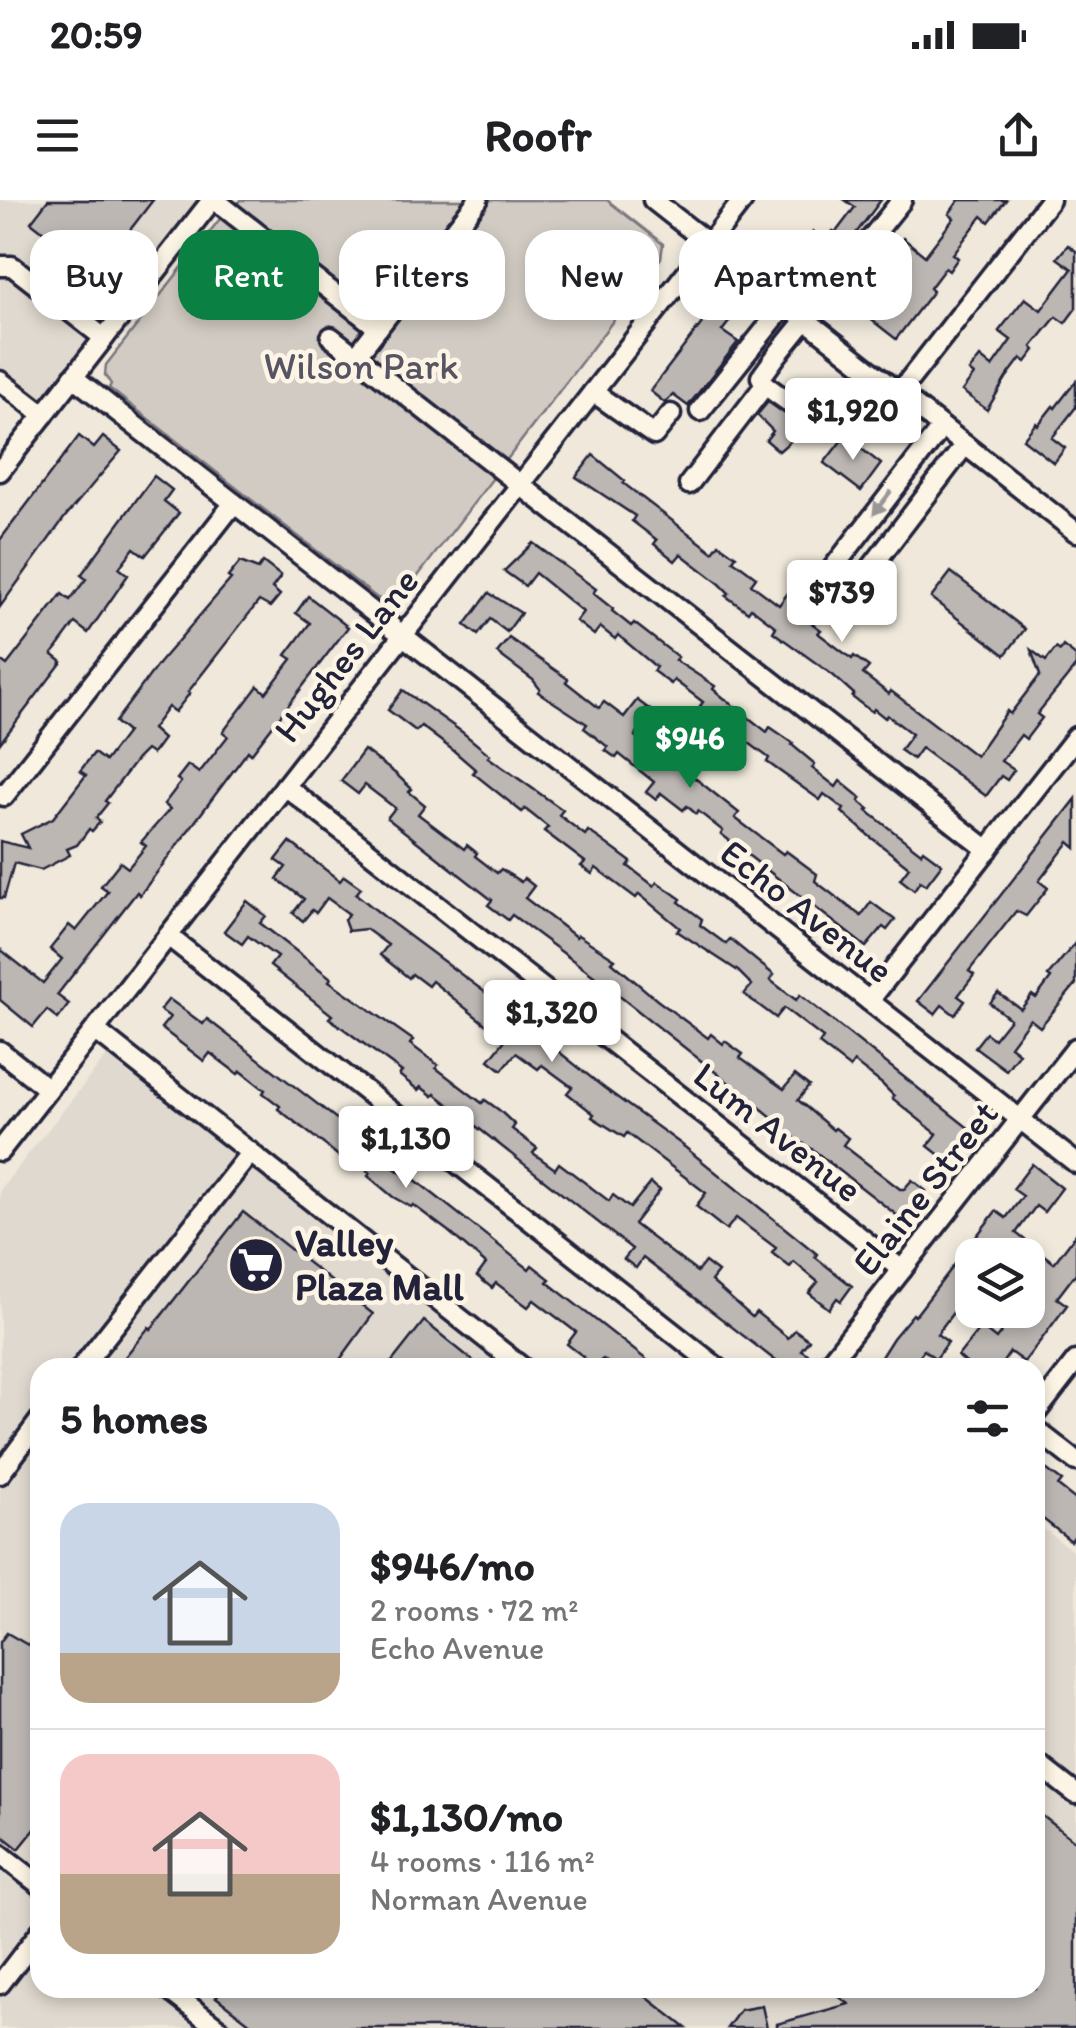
<!DOCTYPE html>
<html lang="en">
<head>
<meta charset="utf-8">
<style>
  :root { --surface:#fff; --page:#f2f2f2; --text:#202124; --muted:#757577; --line:#e0e0e0; --accent:#0b8043 }
  body { margin:0; font-family:Itim,sans-serif; background:var(--page); color:var(--text); height:100vh; display:flex; flex-direction:column; font-size:38px; white-space:nowrap }
  * { box-sizing:border-box; margin:0 }
  p { font-size:32px; color:var(--muted) }
  .icon { flex:none; width:55px; height:55px; fill:none; stroke:currentColor; stroke-width:2; stroke-linecap:round; stroke-linejoin:round }
  .map { position:relative; flex:1; overflow:hidden }
  .details { position:absolute; left:30px; top:1158px; width:1015px; height:640px; display:flex; flex-direction:column; background:var(--surface); border-radius:30px; box-shadow:0 5px 15px #0003 }
  .details>* { flex:none }
  .banner { position:absolute; left:30px; top:30px; width:1018px; height:90px; display:flex; gap:20px }
  .tools { position:absolute; left:955px; top:1038px; display:grid; gap:20px }
  .tools a { display:grid; place-items:center; width:90px; height:90px; border-radius:20px; background:var(--surface); box-shadow:0 5px 15px #0003; font-size:50px }
  .price { position:absolute; translate:-50% -85px; padding:0 22px; border-radius:10px; background:#fff; color:#222; font-size:32px; line-height:65px; filter:drop-shadow(0 2px 5px #0008) }
  .price::after { content:''; position:absolute; left:50%; top:60px; width:30px; height:22px; margin-left:-15px; background:inherit; clip-path:polygon(0 0,100% 0,50% 100%) }
  .price.current { background:var(--accent); color:#fff }
  ul { padding:0; list-style:none }
  li { display:flex; align-items:center; gap:30px; height:250px; padding:0 30px }
  li+li { border-top:2px solid var(--line) }
  li span { display:grid; place-items:center; flex:none; width:280px; height:200px; border-radius:30px; color:#555 }
  li>.icon { margin-inline-start:auto }
  span .icon { width:120px; height:120px; fill:#fffc; stroke-width:1 }
  li b { font-size:42px }
  h2 { display:flex; justify-content:space-between; align-items:center; height:120px; padding:0 30px; font-size:42px }
  .tag { padding:0 35px; border-radius:30px; background:var(--surface); box-shadow:0 5px 15px #0003; font-size:35px; line-height:90px }
  .tag.current { background:var(--accent); color:#fff }
  .status { display:flex; justify-content:space-between; align-items:center; height:70px; padding:0 50px; background:var(--surface); direction:ltr }
  .status svg { height:28px; fill:currentColor }
  header { display:flex; justify-content:space-between; align-items:center; height:130px; padding:0 30px; background:var(--surface); font-size:45px; font-weight:700 }
  .map>svg:first-child { display:block }
  .built { fill:#e0d9cf }
  .green { fill:#d1cbc3; stroke:#7a767f; stroke-width:2.5 }
  .building { fill:#bcb7b3; stroke:#22223b; stroke-width:2.5 }
  .lines { fill:none; stroke-linecap:round; stroke-linejoin:round }
  .minor-casing { stroke:#22223b; stroke-width:25 }
  .minor { stroke:#fcf5e5; stroke-width:18 }
  .oneway { fill:#9a9698 }
  .labels { text-anchor:middle; dominant-baseline:central; stroke-width:9; stroke-linejoin:round; paint-order:stroke }
  .park-label { font-size:38px; fill:#575564; stroke:#fcf5e5 }
  .street-label { font-size:38px; fill:#22223b; stroke:#fcf5e5 }
  .poi-label { font-size:38px; font-weight:bold; fill:#22223b; stroke:#fcf5e5; text-anchor:start }
</style>
</head>
<body>
<div class="status"><b>20:59</b><svg viewBox="0 0 49 12"><path d="M0 12V9h3v3zM5 12V6h3v6zM10 12V3h3v9zM15 12V0h3v12zM26 1h20v11H26zM47 4h2v5h-2z"/></svg></div>
<header><svg class="icon" aria-label="menu" viewBox="0 0 24 24"><path d="M4 6h16M4 12h16M4 18h16"/></svg>Roofr<svg class="icon" aria-label="share" viewBox="0 0 24 24"><path d="M12 15V3M7 8l5-5 5 5M5 13v7h14v-7"/></svg></header>
<div class="map">
<svg width="1076" height="1828" viewBox="0 0 1076 1828">
  <rect width="100%" height="100%" fill="#efe8db"/>
  <filter id="ink" filterUnits="userSpaceOnUse"><feTurbulence type="fractalNoise" baseFrequency=".01" numOctaves="2"/><feDisplacementMap in="SourceGraphic" scale="20" xChannelSelector="R" yChannelSelector="G"/><feConvolveMatrix kernelMatrix="1 2 1 2 8 2 1 2 1" color-interpolation-filters="sRGB"/></filter>
  <g filter="url(#ink)">
    <g class="built">
      <polygon points="0,0 199,0 29,216 0,193"/>
      <polygon points="112,849 503,1167 40,1168 40,1788 1035,1788 1035,1322 1076,1354 1076,1828 0,1828 0,990"/>
    </g>
    <polygon class="green" points="240,0 607,0 663,44 661,58 402,397 387,401 377,398 109,188 111,184 105,175 106,165 226,11 230,13"/>
    <g class="building">
      <polygon points="48,0 153,0 97,73 31,22"/>
      <polygon points="845,0 881,0 827,72 799,51 813,31 825,41 833,31 836,32 855,7"/>
      <polygon points="959,0 1006,0 989,22 982,16 953,54 958,58 949,71 945,68 930,88 933,91 896,139 855,107 866,94 884,108 910,74 891,59 863,96 850,86 882,45 892,53 903,38 925,56 954,18 949,14"/>
      <polygon points="1068,45 1076,51 1076,108 1065,123 1056,117 1032,147 1035,150 1026,162 1021,158 1006,178 987,210 962,191 974,175 969,171 980,157 992,167 1011,140 999,131 1025,98 1041,110 1072,69 1057,58"/>
      <polygon points="712,110 729,122 722,131 738,142 688,206 673,195 665,203 650,191"/>
      <polygon points="1076,181 1076,207 1052,238 1065,248 1054,263 1023,239 1036,223 1038,225 1053,206 1055,208"/>
      <polygon points="768,202 794,220 816,228 813,240 794,238 779,251 766,240 773,231 757,215"/>
      <polygon points="79,236 94,248 103,237 121,251 65,317 0,407 0,340"/>
      <polygon points="845,236 881,264 861,291 824,263"/>
      <polygon points="593,255 625,281 623,283 713,352 719,344 736,356 733,360 756,377 751,384 779,405 797,381 811,392 816,399 802,416 821,430 818,433 852,459 854,456 869,467 863,474 889,494 891,491 976,556 1007,511 1010,514 1040,475 1031,450 1046,461 1056,448 1060,451 1063,446 1076,456 1076,466 1037,514 1042,518 1026,539 1021,535 1001,561 1014,570 1007,580 1001,576 986,596 921,548 913,559 900,550 912,534 887,515 885,518 874,509 872,512 852,497 854,494 834,476 773,432 776,427 751,408 748,412 726,396 729,393 720,384 681,354 675,361 654,344 657,340 632,321 635,316 576,277"/>
      <polygon points="154,276 172,290 164,301 179,313 145,356 134,348 119,368 128,375 88,433 75,423 52,454 62,462 0,543 0,460 7,465 62,394 70,400 86,379 81,375"/>
      <polygon points="533,343 596,389 593,393 613,409 612,411 631,426 634,423 678,457 675,460 715,486 713,489 731,504 767,532 770,527 793,543 792,545 815,564 812,568 836,587 840,581 861,598 859,601 869,609 867,611 921,653 923,650 942,664 926,685 920,681 914,690 900,679 909,667 868,635 842,612 844,609 824,594 820,600 767,562 769,558 700,506 703,502 674,480 671,484 653,471 656,467 618,435 615,439 600,427 594,435 576,421 583,412 535,373 525,386 504,371"/>
      <polygon points="240,362 258,369 263,362 281,376 272,388 280,395 270,407 259,401 188,492 190,493 175,512 168,507 152,529 163,539 152,554 146,550 137,559 105,601 108,603 96,618 100,622 92,631 89,629 77,645 67,649 70,655 41,670 14,663 4,698 0,698 0,641 28,648 21,634 53,618 86,575 80,571 94,553 105,561 127,532 115,522 159,463 231,379 228,377"/>
      <polygon points="951,372 1025,429 1005,455 931,398"/>
      <polygon points="489,393 521,413 507,432 490,419 478,435 465,425"/>
      <polygon points="308,396 348,427 251,554 248,551 140,695 137,692 57,795 69,804 58,819 47,810 33,827 0,800 0,749 43,783 62,759 50,749 69,725 76,731 108,691 101,686 120,662 128,668 146,646 141,642 170,609 164,604 181,582 177,579 188,565 199,573 228,536 223,532 258,486 266,493 292,459 286,455 310,423 296,413"/>
      <polygon points="509,438 568,479 566,482 599,508 604,502 624,517 637,500 653,512 635,536 655,552 657,550 665,555 669,550 685,562 681,567 739,613 735,618 783,654 786,651 817,674 815,681 861,716 871,702 895,720 887,730 883,727 866,747 721,634 723,631 698,611 696,614 687,606 683,610 661,593 656,600 646,592 654,582 619,554 616,558 605,550 608,547 584,528 587,524 538,492 540,489 533,480 497,453"/>
      <polygon points="403,490 462,532 490,555 488,557 563,610 559,615 585,635 588,631 600,639 631,662 628,666 654,686 657,682 681,699 679,702 702,719 700,725 726,744 730,739 774,775 770,780 796,800 800,795 971,930 947,961 928,946 937,934 892,898 894,896 882,884 854,862 850,868 819,844 823,838 784,808 776,818 744,794 752,785 738,771 677,731 680,728 639,694 636,698 596,668 592,674 581,666 585,662 544,631 548,627 525,609 522,612 473,573 476,570 454,551 421,526 416,531 388,510"/>
      <polygon points="364,550 396,574 412,589 409,592 425,605 418,614 464,649 467,645 477,653 475,656 497,673 501,669 521,682 524,678 534,686 525,698 576,737 578,735 615,759 612,762 657,800 708,838 711,834 723,844 725,841 743,854 740,858 784,889 795,875 809,886 798,900 833,930 835,928 848,938 843,945 900,989 904,989 912,980 926,991 903,1020 812,949 771,923 774,919 767,913 598,779 512,715 508,720 488,705 492,700 387,618 395,608 365,585 358,594 341,581"/>
      <polygon points="1076,599 1076,648 1069,642 1039,681 1048,688 1026,716 1016,711 969,771 974,775 958,796 965,801 955,815 942,805 935,814 918,801"/>
      <polygon points="290,642 340,681 344,676 361,688 356,694 392,723 525,822 524,824 603,887 681,944 817,1054 815,1057 852,1086 841,1101 837,1098 829,1109 809,1093 818,1082 794,1062 790,1067 772,1053 776,1048 736,1018 726,1030 696,1006 706,993 627,933 624,937 592,917 594,914 567,893 572,887 542,865 538,869 516,853 502,870 489,860 505,840 432,781 428,786 412,774 409,778 380,755 388,745 366,729 348,731 344,720 349,714 327,698 316,713 312,710 303,721 293,713 304,699 277,679 286,667 276,660"/>
      <polygon points="247,701 266,716 260,723 331,778 329,781 413,840 410,844 438,865 436,868 482,903 485,900 499,910 515,925 512,929 537,948 533,953 555,969 559,963 609,1001 613,995 630,1008 650,983 660,990 634,1024 697,1072 705,1062 718,1072 711,1081 752,1117 756,1112 788,1138 795,1130 809,1140 801,1150 808,1154 797,1168 785,1168 643,1058 636,1068 624,1059 632,1049 435,894 433,896 421,887 418,890 399,875 402,872 329,818 332,815 270,766 277,757 248,736 242,744 224,731"/>
      <polygon points="1076,742 1076,784 1040,827 1030,819 1010,846 1019,853 1006,870 975,847 986,833 994,839 1010,819 990,803 998,793 1021,809 1032,795 1036,798 1051,778 1048,776"/>
      <polygon points="169,799 203,824 207,819 360,937 362,934 381,948 376,954 412,981 414,979 529,1069 532,1065 550,1079 547,1082 657,1168 614,1168 603,1159 591,1168 582,1160 584,1157 567,1144 576,1132 534,1100 528,1107 496,1083 492,1088 477,1076 486,1064 448,1031 413,1005 411,1007 393,997 368,976 370,973 345,954 342,959 330,949 278,909 280,906 263,893 265,890 241,871 238,874 210,853 204,861 161,828 170,817 160,810"/>
      <polygon points="1032,964 1062,988 1044,1012 1036,1006 1016,1033 1054,1063 1076,1034 1076,1073 1057,1098 1067,1105 1044,1136 1024,1162 1010,1152 999,1168 972,1168 958,1156 981,1127 996,1139 1018,1110 1028,1110 1028,1055 1011,1055 996,1043 987,1055 972,1055 972,1094 961,1108 958,1106 937,1134 948,1142 936,1159 924,1150 910,1168 874,1168 893,1138 913,1114 915,1116 996,1011 1006,1018 1023,996 1013,989"/>
      <polygon points="243,1012 373,1114 334,1168 116,1168 149,1127 151,1129"/>
      <polygon points="424,1121 482,1168 387,1168"/>
      <polygon points="1043,1267 1062,1281 1058,1286 1076,1300 1076,1334 1071,1341 1043,1319 1035,1330 1035,1277"/>
      <polygon points="7,1433 40,1452 40,1623 19,1649 0,1634 0,1442"/>
      <polygon points="1035,1610 1076,1642 1076,1828 777,1828 777,1824 849,1804 827,1788 1035,1788"/>
      <polygon points="224,1788 635,1788 686,1828 256,1828 216,1797"/>
      <polygon points="762,1806 767,1828 727,1828 740,1810"/>
    </g>
    <g class="lines">
      <g class="minor-casing">
        <g id="minor">
          <polyline points="215,0 378,128"/>
          <polyline points="653,0 1076,332"/>
          <polyline points="0,66 12,66 104,138"/>
          <polyline points="331,137 988,650"/>
          <polyline points="356,156 478,0"/>
          <polyline points="73,177 1076,963"/>
          <polyline points="0,181 44,215"/>
          <path d="M765,185C822,227 827,231 875,175"/>
          <polyline points="593,192 654,235 671,214"/>
          <polyline points="899,193 1050,0"/>
          <polyline points="700,211 785,105"/>
          <polyline points="942,227 823,381 821,384 830,398 838,401 848,398 965,245"/>
          <polyline points="0,271 212,0"/>
          <polyline points="689,284 765,185 761,177 777,155 902,0"/>
          <polyline points="285,586 902,1070"/>
          <polyline points="0,593 4,596 234,303"/>
          <polyline points="168,736 718,1168"/>
          <polyline points="869,801 1076,537"/>
          <polyline points="95,830 523,1168"/>
          <polyline points="0,851 48,889"/>
          <polyline points="0,951 743,0"/>
          <polyline points="81,1168 251,952"/>
          <polyline points="825,1168 1076,848"/>
          <polyline points="1035,1214 1076,1161"/>
          <polyline points="1035,1229 1076,1261"/>
          <polyline points="0,1274 40,1220"/>
          <polyline points="1035,1562 1076,1594"/>
          <polyline points="0,1654 40,1685"/>
          <polyline points="0,1784 40,1732"/>
          <polyline points="166,1788 218,1828"/>
        </g>
      </g>
      <use href="#minor" class="minor"/>
    </g>
    <defs><path id="oneway-solid" d="M-6-.8H1V-3.2L6.5 0L1 3.2V.8H-6Z" transform="scale(2.5)"/></defs>
    <use class="oneway" href="#oneway-solid" transform="translate(882 303) rotate(127)"/>
  </g>
  <defs>
    <g id="supermarket-disc" transform="scale(2.875)"><circle r="9.5" fill="#22223b" stroke="#fcf5e5"/><path d="M-6-5.5h2.5l.6 2H6L4.5 2H-2.5L-4.4-4H-6ZM-1.5 3.2a1.3 1.3 0 1 0 .1 0ZM3 3.2a1.3 1.3 0 1 0 .1 0Z" fill="#fff"/></g>
  </defs>
  <g fill-rule="evenodd">
    <use href="#supermarket-disc" x="256" y="1065"/>
  </g>
  <g class="labels">
    <g class="park-label">
      <text x="361" y="166">Wilson Park</text>
    </g>
    <g class="street-label">
      <text transform="translate(346 455) rotate(-52)">Hughes Lane</text>
      <text transform="translate(807 711) rotate(38)">Echo Avenue</text>
      <text transform="translate(778 932) rotate(38)">Lum Avenue</text>
      <text transform="translate(925 988) rotate(-52)">Elaine Street</text>
    </g>
    <g class="poi-label">
      <text x="295" y="1043">Valley<tspan x="295" dy="44">Plaza Mall</tspan></text>
    </g>
  </g>
</svg>
<div class="tools">
<a><svg class="icon" aria-label="layers" viewBox="0 0 24 24"><path d="M12 4l9 5-9 5-9-5zM3 14l9 5 9-5"/></svg></a>
</div>
<b class="price" style="left:853px;top:263px">$1,920</b>
<b class="price" style="left:842px;top:445px">$739</b>
<b class="price current" style="left:690px;top:591px">$946</b>
<b class="price" style="left:552px;top:865px">$1,320</b>
<b class="price" style="left:406px;top:991px">$1,130</b>
<div class="banner">
<a class="tag">Buy</a>
<a class="tag current">Rent</a>
<a class="tag">Filters</a>
<a class="tag">New</a>
<a class="tag">Apartment</a>
</div>
<section class="details">
<h2>5 homes<svg class="icon" aria-label="filters" viewBox="0 0 24 24"><path d="M4 7h16M4 17h16"/><circle cx="9" cy="7" r="2"/><circle cx="15" cy="17" r="2"/></svg></h2>
<ul>
<li><span style="background:linear-gradient(#c9d6e8 75%,#b9a48a 0)"><svg class="icon" aria-label="home" viewBox="0 0 24 24"><path d="M3 11l9-7 9 7M6 9v11h12V9"/></svg></span><div><b>$946/mo</b><p>2 rooms · 72 m²</p><p>Echo Avenue</p></div></li>
<li><span style="background:linear-gradient(#f6c9c9 60%,#b9a48a 0)"><svg class="icon" aria-label="home" viewBox="0 0 24 24"><path d="M3 11l9-7 9 7M6 9v11h12V9"/></svg></span><div><b>$1,130/mo</b><p>4 rooms · 116 m²</p><p>Norman Avenue</p></div></li>
</ul>
</section>
</div>
</body>
</html>
